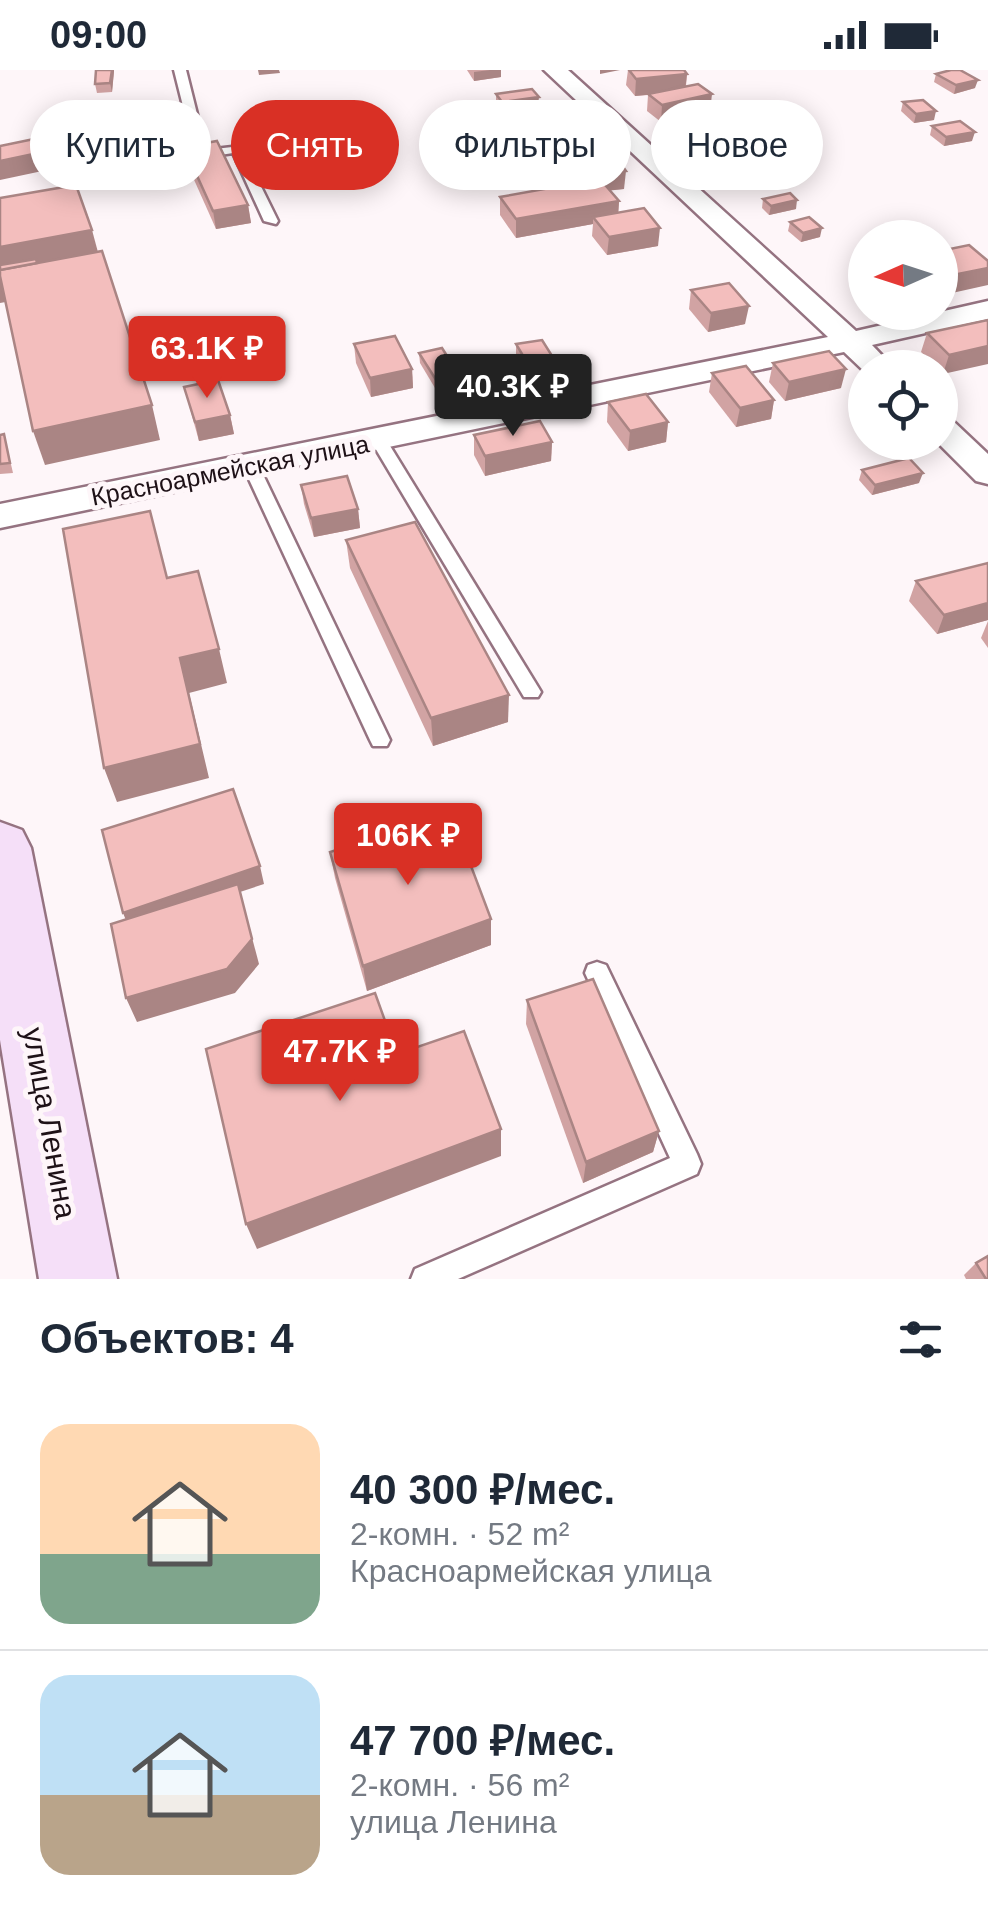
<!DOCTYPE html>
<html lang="ru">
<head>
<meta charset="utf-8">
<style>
  :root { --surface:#fff; --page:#f2f2f3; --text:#1f2937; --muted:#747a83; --line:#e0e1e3; --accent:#d93025 }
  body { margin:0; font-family:Arial,sans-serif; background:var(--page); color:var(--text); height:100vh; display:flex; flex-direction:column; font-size:38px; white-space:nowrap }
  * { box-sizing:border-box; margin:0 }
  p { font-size:32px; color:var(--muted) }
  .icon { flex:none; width:55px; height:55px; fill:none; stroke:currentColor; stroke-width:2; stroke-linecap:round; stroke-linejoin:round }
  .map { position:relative; height:1209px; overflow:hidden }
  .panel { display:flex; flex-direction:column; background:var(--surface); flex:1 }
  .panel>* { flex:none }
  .top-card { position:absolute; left:30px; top:30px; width:930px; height:90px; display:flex; gap:20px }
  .needle { width:65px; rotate:267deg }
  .controls { position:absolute; left:848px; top:150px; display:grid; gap:20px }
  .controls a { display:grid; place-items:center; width:110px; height:110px; border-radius:50%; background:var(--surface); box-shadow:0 5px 25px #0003; font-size:50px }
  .price { position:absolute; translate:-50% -85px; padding:0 22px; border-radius:10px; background:var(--accent); color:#fff; font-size:32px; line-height:65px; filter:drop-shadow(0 2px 5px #0008) }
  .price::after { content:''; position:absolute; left:50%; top:60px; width:30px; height:22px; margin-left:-15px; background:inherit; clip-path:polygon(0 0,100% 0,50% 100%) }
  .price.current { background:#222; color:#fff }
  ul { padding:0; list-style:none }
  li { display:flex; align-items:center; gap:30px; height:250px; padding:0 40px }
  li+li { border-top:2px solid var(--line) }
  li span { display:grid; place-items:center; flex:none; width:280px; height:200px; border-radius:30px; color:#555 }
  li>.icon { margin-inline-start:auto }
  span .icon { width:120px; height:120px; fill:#fffc; stroke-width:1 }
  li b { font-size:42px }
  h2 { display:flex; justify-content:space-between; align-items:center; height:120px; padding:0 40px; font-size:42px }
  .chip { padding:0 35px; border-radius:45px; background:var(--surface); box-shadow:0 5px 25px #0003; font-size:35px; line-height:90px }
  .chip.current { background:var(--accent); color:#fff }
  .status { display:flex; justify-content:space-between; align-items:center; height:70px; padding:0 50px; background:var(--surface); direction:ltr }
  .status svg { height:28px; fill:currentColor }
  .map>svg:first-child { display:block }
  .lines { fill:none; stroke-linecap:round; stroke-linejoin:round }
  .lane-casing { stroke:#957381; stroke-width:5 }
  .street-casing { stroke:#957381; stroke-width:5 }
  .secondary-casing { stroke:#957381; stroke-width:5 }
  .lane { fill:#fff; fill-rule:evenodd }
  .street { fill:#fff; fill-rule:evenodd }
  .secondary { fill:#f5dff8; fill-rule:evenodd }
  .wall { fill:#d1a3a3 }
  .shaded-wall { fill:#aa8584 }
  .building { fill:#f3bebd; stroke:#aa8584; stroke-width:2.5 }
  .labels { text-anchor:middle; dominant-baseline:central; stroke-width:10; stroke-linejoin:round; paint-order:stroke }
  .street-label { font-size:25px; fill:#1e1117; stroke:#fef6f9 }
  .near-street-label { font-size:30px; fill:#1e1117; stroke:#fef6f9 }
</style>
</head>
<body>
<div class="status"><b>09:00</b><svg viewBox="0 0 49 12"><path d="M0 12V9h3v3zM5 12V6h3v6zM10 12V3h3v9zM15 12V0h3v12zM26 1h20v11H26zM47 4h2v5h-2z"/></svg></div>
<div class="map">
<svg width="988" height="1209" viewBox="0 0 988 1209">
  <rect width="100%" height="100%" fill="#fef6f9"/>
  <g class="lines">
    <g class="lane-casing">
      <g id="lane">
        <polygon points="174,0 186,0 206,80 241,76 278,151 276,154 264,151 233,83 201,88 195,84"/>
        <polygon points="379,366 387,371 538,617 541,622 538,627 524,627 371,371"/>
        <polygon points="249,387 257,392 390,670 387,676 373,676 370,670 241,392"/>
        <polygon points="597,892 606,895 697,1084 701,1094 697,1104 458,1209 411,1209 415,1199 670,1088 585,903 588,895"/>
      </g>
    </g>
    <g class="street-casing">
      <g id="street">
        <polygon points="544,0 568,0 856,261 988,231 988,249 872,275 894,298 865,298 865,302 844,282 0,458 0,434 828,267"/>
        <polygon points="940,347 952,350 988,384 988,414 976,411 937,372"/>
      </g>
    </g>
    <g class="secondary-casing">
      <polygon id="secondary" points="0,752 22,760 31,778 117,1209 39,1209 0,970"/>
    </g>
    <use href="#lane" class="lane"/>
    <use href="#street" class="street"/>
    <use href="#secondary" class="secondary"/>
  </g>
  <g class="wall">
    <polygon points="96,0 114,0 112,22 97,23 95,14"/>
    <polygon points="467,0 501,0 501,7 474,11"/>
    <polygon points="628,0 684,0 687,4 686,16 710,40 740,51 737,68 685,74 675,61 676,49 661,52 647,41 648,25 635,26 626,15"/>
    <polygon points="936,4 975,18 954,24 934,12"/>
    <polygon points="496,24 538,36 502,41 496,33"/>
    <polygon points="903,32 934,50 914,53 901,41"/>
    <polygon points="932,56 972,71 944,76 930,65"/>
    <polygon points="578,66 578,75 543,82 537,76 537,68"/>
    <polygon points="184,77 248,135 251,153 216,159 187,94"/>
    <polygon points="560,79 601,88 624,119 610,120 619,131 618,143 658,176 607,185 592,166 593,154 516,168 500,145 500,127 562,116 559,111 560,93 563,93 559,88"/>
    <polygon points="721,93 757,101 756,110 734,115 720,102"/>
    <polygon points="763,129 796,139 769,145 762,138"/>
    <polygon points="790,152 820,167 801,172 788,161"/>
    <polygon points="969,175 943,225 940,222 940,181"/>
    <polygon points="865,193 865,207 861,203 863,194"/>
    <polygon points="691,220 745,254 708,262 689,239"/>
    <polygon points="988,250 943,304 940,301 940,298 937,298 921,282 927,263"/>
    <polygon points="354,274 412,299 413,318 371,327 356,293"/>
    <polygon points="516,274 554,289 554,298 528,303 516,284"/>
    <polygon points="419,283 461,318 438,323 420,293"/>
    <polygon points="773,293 841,318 785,331 769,312"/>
    <polygon points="712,303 774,330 771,349 736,357 709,322"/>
    <polygon points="184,317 230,345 234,364 199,371"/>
    <polygon points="608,332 668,352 666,372 628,381 607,352"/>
    <polygon points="4,364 13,403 0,404 0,365"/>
    <polygon points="474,365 552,372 551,391 485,406 474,385"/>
    <polygon points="862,400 919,413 872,425 859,410"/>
    <polygon points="301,415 358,439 360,458 314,467 304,434"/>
    <polygon points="346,470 508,652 433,676 350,498"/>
    <polygon points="988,493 988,550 937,564 909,531 916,511"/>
    <polygon points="988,551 988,578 981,568"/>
    <polygon points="330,782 491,875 367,921 335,808"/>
    <polygon points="527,930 659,1061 653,1082 583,1113 526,954"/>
    <polygon points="976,1193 988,1209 966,1209 964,1205"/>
  </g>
  <g class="shaded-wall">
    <polygon points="112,0 114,0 114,2 112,22 110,13"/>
    <polygon points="258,0 279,0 280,3 259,5"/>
    <polygon points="490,0 501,0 501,7 474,11 474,2"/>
    <polygon points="600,0 620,0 600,4"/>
    <polygon points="687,4 685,21 635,26 636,9"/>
    <polygon points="978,10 975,18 954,24 956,15"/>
    <polygon points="712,24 710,42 677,44 676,49 661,52 662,35"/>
    <polygon points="539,27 538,36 502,41 502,32"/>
    <polygon points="936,41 934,50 914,53 916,44"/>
    <polygon points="740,51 737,68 685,74 687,56"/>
    <polygon points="975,62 972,71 944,76 946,67"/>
    <polygon points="578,66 578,75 543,82 543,73"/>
    <polygon points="76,75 80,93 0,110 0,91"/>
    <polygon points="601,82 601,91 566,97 566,88"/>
    <polygon points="626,101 624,119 568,125 569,108"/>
    <polygon points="757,101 756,110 734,115 735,106"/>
    <polygon points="797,130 796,139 769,145 771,136"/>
    <polygon points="619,131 618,149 593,147 593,154 516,168 516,149"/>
    <polygon points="248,135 251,153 216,159 213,141"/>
    <polygon points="660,158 658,176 607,185 609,167"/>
    <polygon points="822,158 820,167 801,172 803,163"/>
    <polygon points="92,160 99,186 45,225 0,233 0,177"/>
    <polygon points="988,198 988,215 943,225 948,206"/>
    <polygon points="749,236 745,254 708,262 711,243"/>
    <polygon points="988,276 988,294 943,304 949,285"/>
    <polygon points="554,289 554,298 528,303 528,294"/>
    <polygon points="412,299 413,318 371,327 370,308"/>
    <polygon points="846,299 841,318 785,331 789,312"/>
    <polygon points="461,308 461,318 438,323 438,313"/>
    <polygon points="774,330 771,349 736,357 740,338"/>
    <polygon points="152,335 160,370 45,395 33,361"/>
    <polygon points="230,345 234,364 199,371 195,352"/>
    <polygon points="668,352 666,372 628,381 630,361"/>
    <polygon points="552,372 551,391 485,406 485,386"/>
    <polygon points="923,403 919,413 872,425 875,415"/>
    <polygon points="358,439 360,458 314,467 311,448"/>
    <polygon points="988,533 988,550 937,564 944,545"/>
    <polygon points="219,579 227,613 189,623 209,708 117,732 104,698 180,588"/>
    <polygon points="509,625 508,652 433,676 431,648"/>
    <polygon points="260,796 264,814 240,822 259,894 235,923 137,952 126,928 130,860 123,843"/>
    <polygon points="491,849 491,875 367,921 363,896"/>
    <polygon points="501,1059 501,1086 257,1179 246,1154"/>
    <polygon points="659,1061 653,1082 583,1113 586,1092"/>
  </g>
  <g class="building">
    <polygon points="96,0 112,0 110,13 95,14"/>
    <polygon points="629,0 684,0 687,4 636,9"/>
    <polygon points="951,0 960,0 978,10 956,15 936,4"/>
    <polygon points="698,14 712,24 662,35 648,24"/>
    <polygon points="532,19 539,27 502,32 496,24"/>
    <polygon points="923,30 936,41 916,44 903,32"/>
    <polygon points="729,38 740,51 687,56 677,44"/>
    <polygon points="960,51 975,62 946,67 932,56"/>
    <polygon points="572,61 578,66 543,73 537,68"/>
    <polygon points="68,62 76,75 0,91 0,76"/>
    <polygon points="217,71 248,135 213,141 184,77"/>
    <polygon points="594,74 601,82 566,88 560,79"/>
    <polygon points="616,87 626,101 569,108 560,93"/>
    <polygon points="743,89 757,101 735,106 721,93"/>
    <polygon points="600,109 619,131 516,149 500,127"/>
    <polygon points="76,115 92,160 0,177 0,128"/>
    <polygon points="790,123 797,130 771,136 763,129"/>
    <polygon points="644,138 660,158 609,167 593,147"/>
    <polygon points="809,147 822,158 803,163 790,152"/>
    <polygon points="969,175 988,191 988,198 948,206 940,198 940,181"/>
    <polygon points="102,181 152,335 33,361 0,206 0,200"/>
    <polygon points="36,189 37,193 0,200 0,195"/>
    <polygon points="729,213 749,236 711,243 691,220"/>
    <polygon points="988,250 988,276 949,285 927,263"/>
    <polygon points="395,266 412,299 370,308 354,274"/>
    <polygon points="542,270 554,289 528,294 516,274"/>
    <polygon points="442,278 461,308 438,313 419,283"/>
    <polygon points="829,281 846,299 789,312 773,293"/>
    <polygon points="746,296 774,330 740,338 712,303"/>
    <polygon points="218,310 230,345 195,352 184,317"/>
    <polygon points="646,324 668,352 630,361 608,332"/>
    <polygon points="540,351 552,372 485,386 474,365"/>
    <polygon points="4,364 10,393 0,394 0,365"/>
    <polygon points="909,388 923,403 875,415 862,400"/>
    <polygon points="347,406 358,439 311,448 301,415"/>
    <polygon points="150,441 167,508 198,501 219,579 180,588 200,674 104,698 63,459"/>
    <polygon points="415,452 509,625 431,648 346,470"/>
    <polygon points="988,493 988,533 944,545 916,511"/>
    <polygon points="233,719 260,796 123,843 102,760"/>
    <polygon points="451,743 491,849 363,896 330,782"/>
    <polygon points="238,814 252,869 227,899 126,928 111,854"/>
    <polygon points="593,909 659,1061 586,1092 527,930"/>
    <polygon points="375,923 397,984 464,961 501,1059 246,1154 206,979"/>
    <polygon points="988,1186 988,1209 986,1209 976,1193"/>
  </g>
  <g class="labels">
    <g class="street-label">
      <text transform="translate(230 400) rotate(-11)">Красноармейская улица</text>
    </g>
    <g class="near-street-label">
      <text transform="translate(50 1053) rotate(80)">улица Ленина</text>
    </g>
  </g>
</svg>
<div class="controls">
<a><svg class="needle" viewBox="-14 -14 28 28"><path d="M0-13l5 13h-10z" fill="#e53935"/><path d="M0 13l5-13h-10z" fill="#747a83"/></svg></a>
<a><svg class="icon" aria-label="locate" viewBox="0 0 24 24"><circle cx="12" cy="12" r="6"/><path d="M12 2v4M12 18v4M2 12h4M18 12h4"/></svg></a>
</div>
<b class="price" style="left:207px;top:331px">63.1K ₽</b>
<b class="price current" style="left:513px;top:369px">40.3K ₽</b>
<b class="price" style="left:408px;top:818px">106K ₽</b>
<b class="price" style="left:340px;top:1034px">47.7K ₽</b>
<div class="top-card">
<a class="chip">Купить</a>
<a class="chip current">Снять</a>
<a class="chip">Фильтры</a>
<a class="chip">Новое</a>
</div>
</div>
<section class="panel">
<h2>Объектов: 4<svg class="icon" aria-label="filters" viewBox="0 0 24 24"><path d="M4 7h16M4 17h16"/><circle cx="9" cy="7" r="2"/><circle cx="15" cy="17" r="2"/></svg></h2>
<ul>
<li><span style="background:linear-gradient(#ffd9b3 65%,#7fa58c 0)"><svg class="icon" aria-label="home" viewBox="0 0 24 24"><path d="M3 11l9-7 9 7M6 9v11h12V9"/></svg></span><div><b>40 300 ₽/мес.</b><p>2-комн. · 52 m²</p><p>Красноармейская улица</p></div></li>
<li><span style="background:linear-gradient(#bfe0f5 60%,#b9a48a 0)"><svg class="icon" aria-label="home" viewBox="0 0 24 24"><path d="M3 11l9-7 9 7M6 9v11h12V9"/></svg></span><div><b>47 700 ₽/мес.</b><p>2-комн. · 56 m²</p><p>улица Ленина</p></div></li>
</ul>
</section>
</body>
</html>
